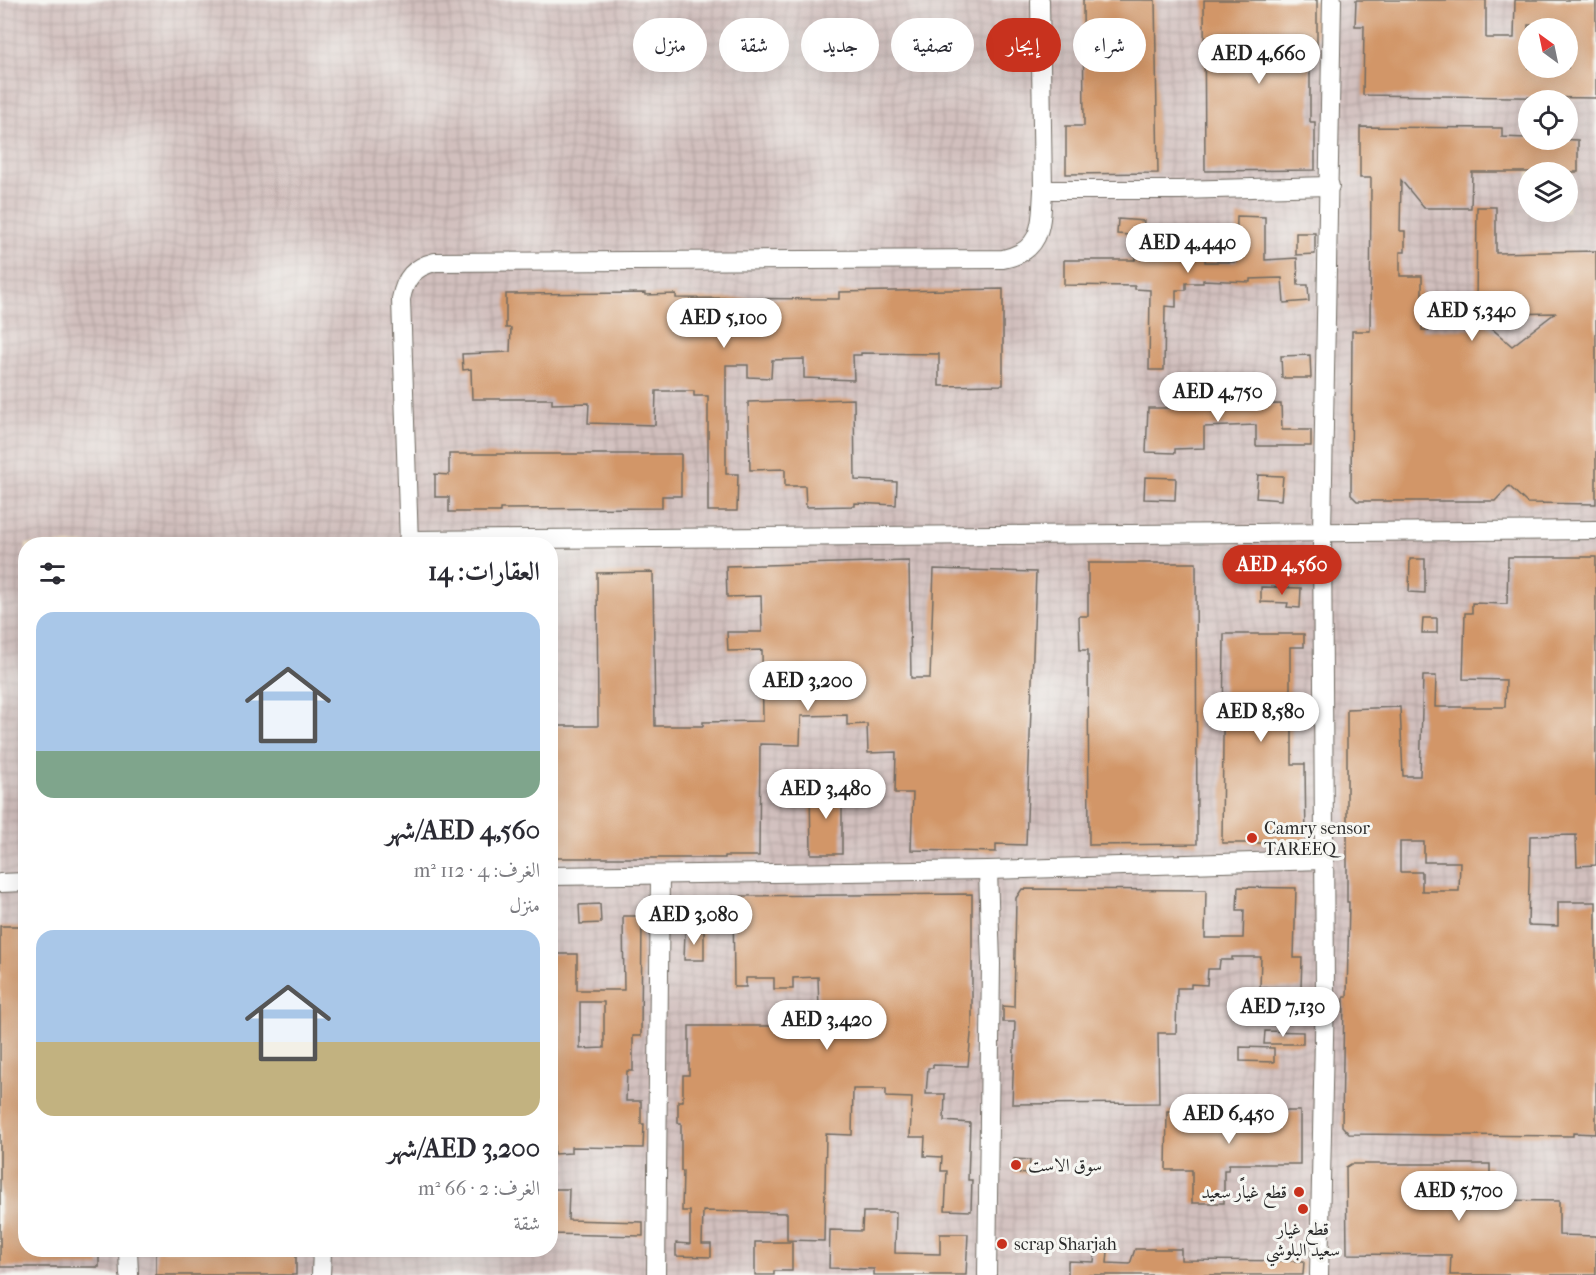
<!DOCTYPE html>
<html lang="ar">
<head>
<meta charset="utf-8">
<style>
  :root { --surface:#fff; --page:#f2f2f3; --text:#2b2b33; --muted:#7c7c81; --accent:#c8321e }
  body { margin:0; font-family:"IM FELL French Canon",Amiri,serif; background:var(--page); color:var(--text); direction:rtl; height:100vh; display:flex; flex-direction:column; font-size:22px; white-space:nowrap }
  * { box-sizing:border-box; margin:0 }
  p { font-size:20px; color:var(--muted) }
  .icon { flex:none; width:33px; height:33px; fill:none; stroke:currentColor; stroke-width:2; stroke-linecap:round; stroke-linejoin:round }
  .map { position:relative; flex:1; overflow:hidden; direction:ltr }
  .panel { position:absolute; left:18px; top:537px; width:540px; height:720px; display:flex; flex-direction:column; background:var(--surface); border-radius:24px; box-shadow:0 6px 24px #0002; direction:rtl }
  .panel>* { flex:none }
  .hud { position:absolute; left:576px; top:18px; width:570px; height:54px; direction:rtl; display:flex; gap:12px }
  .needle { width:39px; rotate:327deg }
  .buttons { position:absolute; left:1518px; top:18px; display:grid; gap:12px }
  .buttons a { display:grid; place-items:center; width:60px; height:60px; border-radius:50%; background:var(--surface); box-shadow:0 6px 24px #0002; font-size:30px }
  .price { position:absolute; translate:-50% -51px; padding:0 14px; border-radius:21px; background:#fff; color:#222; font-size:20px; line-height:39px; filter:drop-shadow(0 2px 3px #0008) }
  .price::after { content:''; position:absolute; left:50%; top:36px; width:18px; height:14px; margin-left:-9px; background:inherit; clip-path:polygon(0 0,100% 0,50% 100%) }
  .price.on { background:var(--accent); color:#fff }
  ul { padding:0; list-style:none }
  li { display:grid; align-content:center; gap:12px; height:318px; padding:0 18px }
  li span { display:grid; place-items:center; height:186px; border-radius:18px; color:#555 }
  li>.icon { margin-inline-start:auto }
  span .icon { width:108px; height:108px; fill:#fffc; stroke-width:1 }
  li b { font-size:26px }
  h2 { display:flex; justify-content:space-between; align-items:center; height:72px; padding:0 18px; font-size:26px }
  .pill { padding:0 21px; border-radius:27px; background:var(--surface); box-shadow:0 6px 24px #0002; font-size:21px; line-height:54px }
  .pill.on { background:var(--accent); color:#fff }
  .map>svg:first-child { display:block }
  .industrial { fill:url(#industrial-grid); fill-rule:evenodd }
  .building { fill:#d29668; fill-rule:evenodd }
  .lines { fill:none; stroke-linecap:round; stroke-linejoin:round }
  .minor-casing { stroke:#716b62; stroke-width:20 }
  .minor { stroke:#fff; stroke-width:18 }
  .poi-dot { fill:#c8321e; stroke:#f6f6f2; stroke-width:2 }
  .labels { text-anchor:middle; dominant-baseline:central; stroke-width:6; stroke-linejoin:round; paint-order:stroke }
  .poi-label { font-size:18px; fill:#2b2b2b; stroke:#f6f6f2; text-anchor:start }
</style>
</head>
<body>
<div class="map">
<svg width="1596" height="1275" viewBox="0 0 1596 1275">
  <defs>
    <pattern id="industrial-grid" width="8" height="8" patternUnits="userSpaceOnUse" patternTransform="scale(1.5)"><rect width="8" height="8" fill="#d1bfbd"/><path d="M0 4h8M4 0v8" fill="none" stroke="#b4a4a3"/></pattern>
  </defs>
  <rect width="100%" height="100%" fill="#f6f6f2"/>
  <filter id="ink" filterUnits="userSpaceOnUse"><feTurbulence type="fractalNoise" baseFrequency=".0167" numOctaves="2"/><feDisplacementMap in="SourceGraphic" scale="12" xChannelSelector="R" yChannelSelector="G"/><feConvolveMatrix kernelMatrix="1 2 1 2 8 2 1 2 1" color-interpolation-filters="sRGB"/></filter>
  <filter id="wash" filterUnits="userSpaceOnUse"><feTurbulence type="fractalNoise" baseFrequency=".008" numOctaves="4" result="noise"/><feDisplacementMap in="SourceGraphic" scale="24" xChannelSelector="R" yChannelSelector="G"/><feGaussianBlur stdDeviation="1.35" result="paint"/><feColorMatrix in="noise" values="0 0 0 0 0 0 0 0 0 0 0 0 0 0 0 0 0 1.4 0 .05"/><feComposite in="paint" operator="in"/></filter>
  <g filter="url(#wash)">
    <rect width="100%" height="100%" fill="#f2e2c7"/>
    <path class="industrial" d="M0,0H1596V1275H0ZM1528,28H1568V68H1528ZM1528,100H1568V140H1528ZM1528,172H1568V212H1528ZM26,544H550V1250H26Z"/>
    <g id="blocks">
      <g class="building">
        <polygon points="1083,0 1155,0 1158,173 1066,174 1066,126 1084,126"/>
        <polygon points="1204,0 1317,0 1317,51 1310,51 1310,122 1315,122 1315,170 1205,171"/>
        <path d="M1356,0H1486V38H1514L1515,0H1596V98L1363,95L1364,26H1355ZM1528,25H1568V68H1528Z"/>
        <polygon points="1360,127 1502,128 1502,137 1578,140 1578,172 1472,172 1471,208 1424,208 1401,180 1400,231 1405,231 1405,252 1400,252 1400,276 1422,276 1422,330 1476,329 1476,315 1512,346 1555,313 1511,314 1511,307 1476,307 1477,207 1496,207 1496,253 1596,251 1596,504 1527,503 1509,486 1495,501 1357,501 1351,495 1352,331 1370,331 1371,178 1360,178"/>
        <polygon points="1237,216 1265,217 1265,260 1297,258 1298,285 1308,285 1309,301 1284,303 1282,278 1250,279 1250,282 1203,280 1203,283 1186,283 1186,290 1176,290 1176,307 1165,306 1164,370 1149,370 1150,290 1135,289 1135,286 1064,285 1064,260 1135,260 1135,248 1178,248 1177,234 1203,232 1203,236 1206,236 1205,262 1236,262"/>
        <polygon points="1118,219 1144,221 1142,236 1117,234"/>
        <polygon points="1296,233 1315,233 1315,254 1296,255"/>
        <polygon points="1003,289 1003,385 939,386 939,354 861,353 861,355 853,355 854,380 804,378 804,359 772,360 771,378 748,377 748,365 726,365 726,474 738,474 737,511 708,511 708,396 694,396 694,391 656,391 655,425 588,423 589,403 552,404 552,399 472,399 471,369 463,370 462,354 510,352 511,328 506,328 506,294 645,293 645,295 676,294 676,298 839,299 839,292"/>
        <polygon points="1310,355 1311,378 1282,378 1281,356"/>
        <polygon points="1232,384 1233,405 1281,404 1282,430 1311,430 1311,446 1256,446 1256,425 1204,427 1204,448 1175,449 1175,453 1146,452 1148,408 1203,408 1202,385"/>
        <polygon points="854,399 855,480 897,482 896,505 855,503 855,506 806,507 805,486 785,486 785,469 750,470 748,402"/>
        <polygon points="449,454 681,454 681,496 662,496 662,508 500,509 500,512 449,512 449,497 435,497 435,474 449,475"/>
        <polygon points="1258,475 1283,476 1281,500 1256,498"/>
        <polygon points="1145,477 1176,478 1175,500 1144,499"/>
        <path d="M1508,557H1596V865L1577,866L1576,835L1530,836L1528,925L1558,926V902H1596V1134L1573,1133V1136L1349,1134L1342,1126L1344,997H1347L1349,902H1347V709L1400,707L1403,776H1420L1423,676H1436L1435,707H1505L1506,680L1463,679L1465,613H1472V603L1507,604ZM1400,842H1424V862H1460L1459,891H1422V872H1400Z"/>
        <polygon points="1410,559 1425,559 1425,593 1409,592"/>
        <polygon points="909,561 911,678 930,678 934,569 1036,572 1026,845 996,844 996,852 911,850 913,793 895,793 896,752 868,753 867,724 847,725 847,715 801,716 800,745 760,744 759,856 725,856 725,858 550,858 550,726 598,726 597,573 653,572 655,726 703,726 703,722 763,721 762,650 728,651 727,632 762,632 761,596 727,597 726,566"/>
        <polygon points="1088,563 1196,563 1197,844 1089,845 1088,650 1080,650 1079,616 1088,616"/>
        <polygon points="1261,587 1301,588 1300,608 1287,607 1288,603 1261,602"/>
        <polygon points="1423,618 1437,618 1437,633 1422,633"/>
        <polygon points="1224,634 1304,634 1304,647 1290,647 1290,694 1291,694 1291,706 1305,706 1305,719 1292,719 1292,764 1305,764 1306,843 1222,843"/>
        <polygon points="825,786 825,788 842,787 842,854 811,854 810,787"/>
        <polygon points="1238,887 1296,888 1294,958 1302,958 1301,988 1260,987 1261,957 1232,957 1232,960 1220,960 1219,969 1208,969 1207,985 1191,984 1191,988 1177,988 1176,1033 1158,1033 1159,1103 1012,1104 1015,1022 1003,1022 1003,1006 1014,1007 1016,898 1022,889 1206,890 1205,938 1243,938 1244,910 1237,910"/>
        <polygon points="972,894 972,1024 968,1066 933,1065 933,1068 928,1068 926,1094 945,1094 944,1121 970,1123 968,1180 972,1180 971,1211 945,1210 947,1171 941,1171 942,1157 924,1156 925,1137 910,1137 912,1098 886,1097 886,1089 853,1089 852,1135 826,1134 824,1241 787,1240 787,1213 703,1211 702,1244 711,1244 711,1257 676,1256 676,1243 690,1244 690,1211 682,1211 683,1171 681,1171 681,1123 678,1123 678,1101 683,1101 683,1075 689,1075 689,1026 782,1026 783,1009 819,1010 818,977 793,978 793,989 774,989 774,978 746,978 746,987 734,987 733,896"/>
        <polygon points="694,899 703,909 685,928 685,913 683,910"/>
        <polygon points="600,904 601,923 580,924 579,905"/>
        <path d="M623,916H642L641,1036H633V1071H627L626,1101H641V1124H644L643,1148L571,1147V1153L554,1154V1127H550V954H577V990H624ZM580,1002H604V1048L580,1049Z"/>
        <polygon points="0,926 26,926 26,1250 99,1250 99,1267 0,1267"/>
        <polygon points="685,931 704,931 704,960 684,960"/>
        <polygon points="1265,1031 1303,1032 1303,1044 1264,1044"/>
        <polygon points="1240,1047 1274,1048 1274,1062 1240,1061"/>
        <polygon points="1167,1111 1300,1111 1300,1164 1229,1164 1228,1170 1224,1170 1224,1203 1192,1203 1192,1170 1166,1170"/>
        <polygon points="1014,1159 1030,1160 1029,1174 1013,1173"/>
        <polygon points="1351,1164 1490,1164 1490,1200 1559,1201 1559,1235 1596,1236 1596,1275 1450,1275 1451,1255 1347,1254 1346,1167"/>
        <polygon points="550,1189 569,1189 568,1220 643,1222 643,1236 550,1234"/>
        <polygon points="863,1212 896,1212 895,1253 940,1254 940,1234 968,1234 966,1275 874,1275 874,1269 829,1268 830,1230 862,1231"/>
        <polygon points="755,1242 792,1242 792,1271 774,1271 774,1275 755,1275"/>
        <polygon points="1135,1249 1181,1249 1181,1260 1304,1261 1303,1275 1068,1275 1068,1261 1094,1262 1095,1250 1108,1251 1107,1263 1130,1264"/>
        <rect x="156" y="1250" width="140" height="25"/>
      </g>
    </g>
  </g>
  <g filter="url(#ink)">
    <use href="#blocks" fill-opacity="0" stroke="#716b62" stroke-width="1.5"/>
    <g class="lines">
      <g class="minor-casing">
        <g id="minor">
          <polyline points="1043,190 1179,190 1330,186"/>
          <polyline points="408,540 1596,530"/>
          <path d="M409,544L401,299C405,278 414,267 435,262L1003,259C1043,251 1041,224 1043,190L1040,0"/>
          <polyline points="550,876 988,870 1324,860"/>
          <polyline points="0,883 26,882"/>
          <polyline points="128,1250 129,1275"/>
          <polyline points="321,1275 322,1250"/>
          <polyline points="656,1275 660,875"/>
          <polyline points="987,1275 991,964 988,870"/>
          <polyline points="1319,1275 1325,991 1322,531 1332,0"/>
        </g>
      </g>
      <use href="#minor" class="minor"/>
    </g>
  </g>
  <g class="poi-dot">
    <circle cx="1252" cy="838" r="6"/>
    <circle cx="1016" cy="1165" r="6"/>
    <circle cx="1299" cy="1192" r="6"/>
    <circle cx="1303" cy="1209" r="6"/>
    <circle cx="1002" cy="1244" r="6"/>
  </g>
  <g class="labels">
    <g class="poi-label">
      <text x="1264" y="828">Camry sensor<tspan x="1264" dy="21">TAREEQ</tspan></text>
      <text x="1028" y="1165">سوق الاست</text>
      <text x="1287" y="1192" text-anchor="end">قطع غياًًر سعيد</text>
      <text x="1303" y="1229" text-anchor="middle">قطع غيار<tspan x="1303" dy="21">سعيد البلوشي</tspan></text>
      <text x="1014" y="1244">scrap Sharjah</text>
    </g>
  </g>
</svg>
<div class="buttons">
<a><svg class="needle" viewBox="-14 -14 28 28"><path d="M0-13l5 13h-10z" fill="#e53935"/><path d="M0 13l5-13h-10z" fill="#7c7c81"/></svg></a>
<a><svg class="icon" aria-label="locate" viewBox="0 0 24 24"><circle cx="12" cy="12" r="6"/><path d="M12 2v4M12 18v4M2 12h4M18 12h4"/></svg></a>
<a><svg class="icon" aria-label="layers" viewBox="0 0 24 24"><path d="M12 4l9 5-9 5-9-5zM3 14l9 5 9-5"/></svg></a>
</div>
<b class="price" style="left:1259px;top:85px">AED 4,660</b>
<b class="price" style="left:1188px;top:274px">AED 4,440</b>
<b class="price" style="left:1472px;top:342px">AED 5,340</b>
<b class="price" style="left:724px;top:349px">AED 5,100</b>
<b class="price" style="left:1218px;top:423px">AED 4,750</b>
<b class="price on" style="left:1282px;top:596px">AED 4,560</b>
<b class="price" style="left:808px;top:712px">AED 3,200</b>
<b class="price" style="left:1261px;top:743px">AED 8,580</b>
<b class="price" style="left:826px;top:820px">AED 3,480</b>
<b class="price" style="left:694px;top:946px">AED 3,080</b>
<b class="price" style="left:1283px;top:1038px">AED 7,130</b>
<b class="price" style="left:827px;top:1051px">AED 3,420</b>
<b class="price" style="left:1229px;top:1145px">AED 6,450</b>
<b class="price" style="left:1459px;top:1222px">AED 5,700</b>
<div class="hud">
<a class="pill">شراء</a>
<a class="pill on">إيجار</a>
<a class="pill">تصفية</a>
<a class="pill">جديد</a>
<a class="pill">شقة</a>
<a class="pill">منزل</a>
</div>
<section class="panel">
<h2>العقارات: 14<svg class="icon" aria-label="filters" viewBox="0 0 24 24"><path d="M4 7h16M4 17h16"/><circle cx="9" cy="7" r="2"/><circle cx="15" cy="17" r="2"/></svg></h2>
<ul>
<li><span style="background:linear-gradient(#a9c7e8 75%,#7fa58c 0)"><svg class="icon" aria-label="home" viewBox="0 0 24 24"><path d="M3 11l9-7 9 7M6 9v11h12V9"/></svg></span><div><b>AED 4,560/شهر</b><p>الغرف: 4 · 112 m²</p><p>منزل</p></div></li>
<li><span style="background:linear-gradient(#a9c7e8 60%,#c2b280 0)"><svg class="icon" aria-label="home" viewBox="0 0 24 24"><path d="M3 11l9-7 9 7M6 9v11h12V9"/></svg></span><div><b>AED 3,200/شهر</b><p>الغرف: 2 · 66 m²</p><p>شقة</p></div></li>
</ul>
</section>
</div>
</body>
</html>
